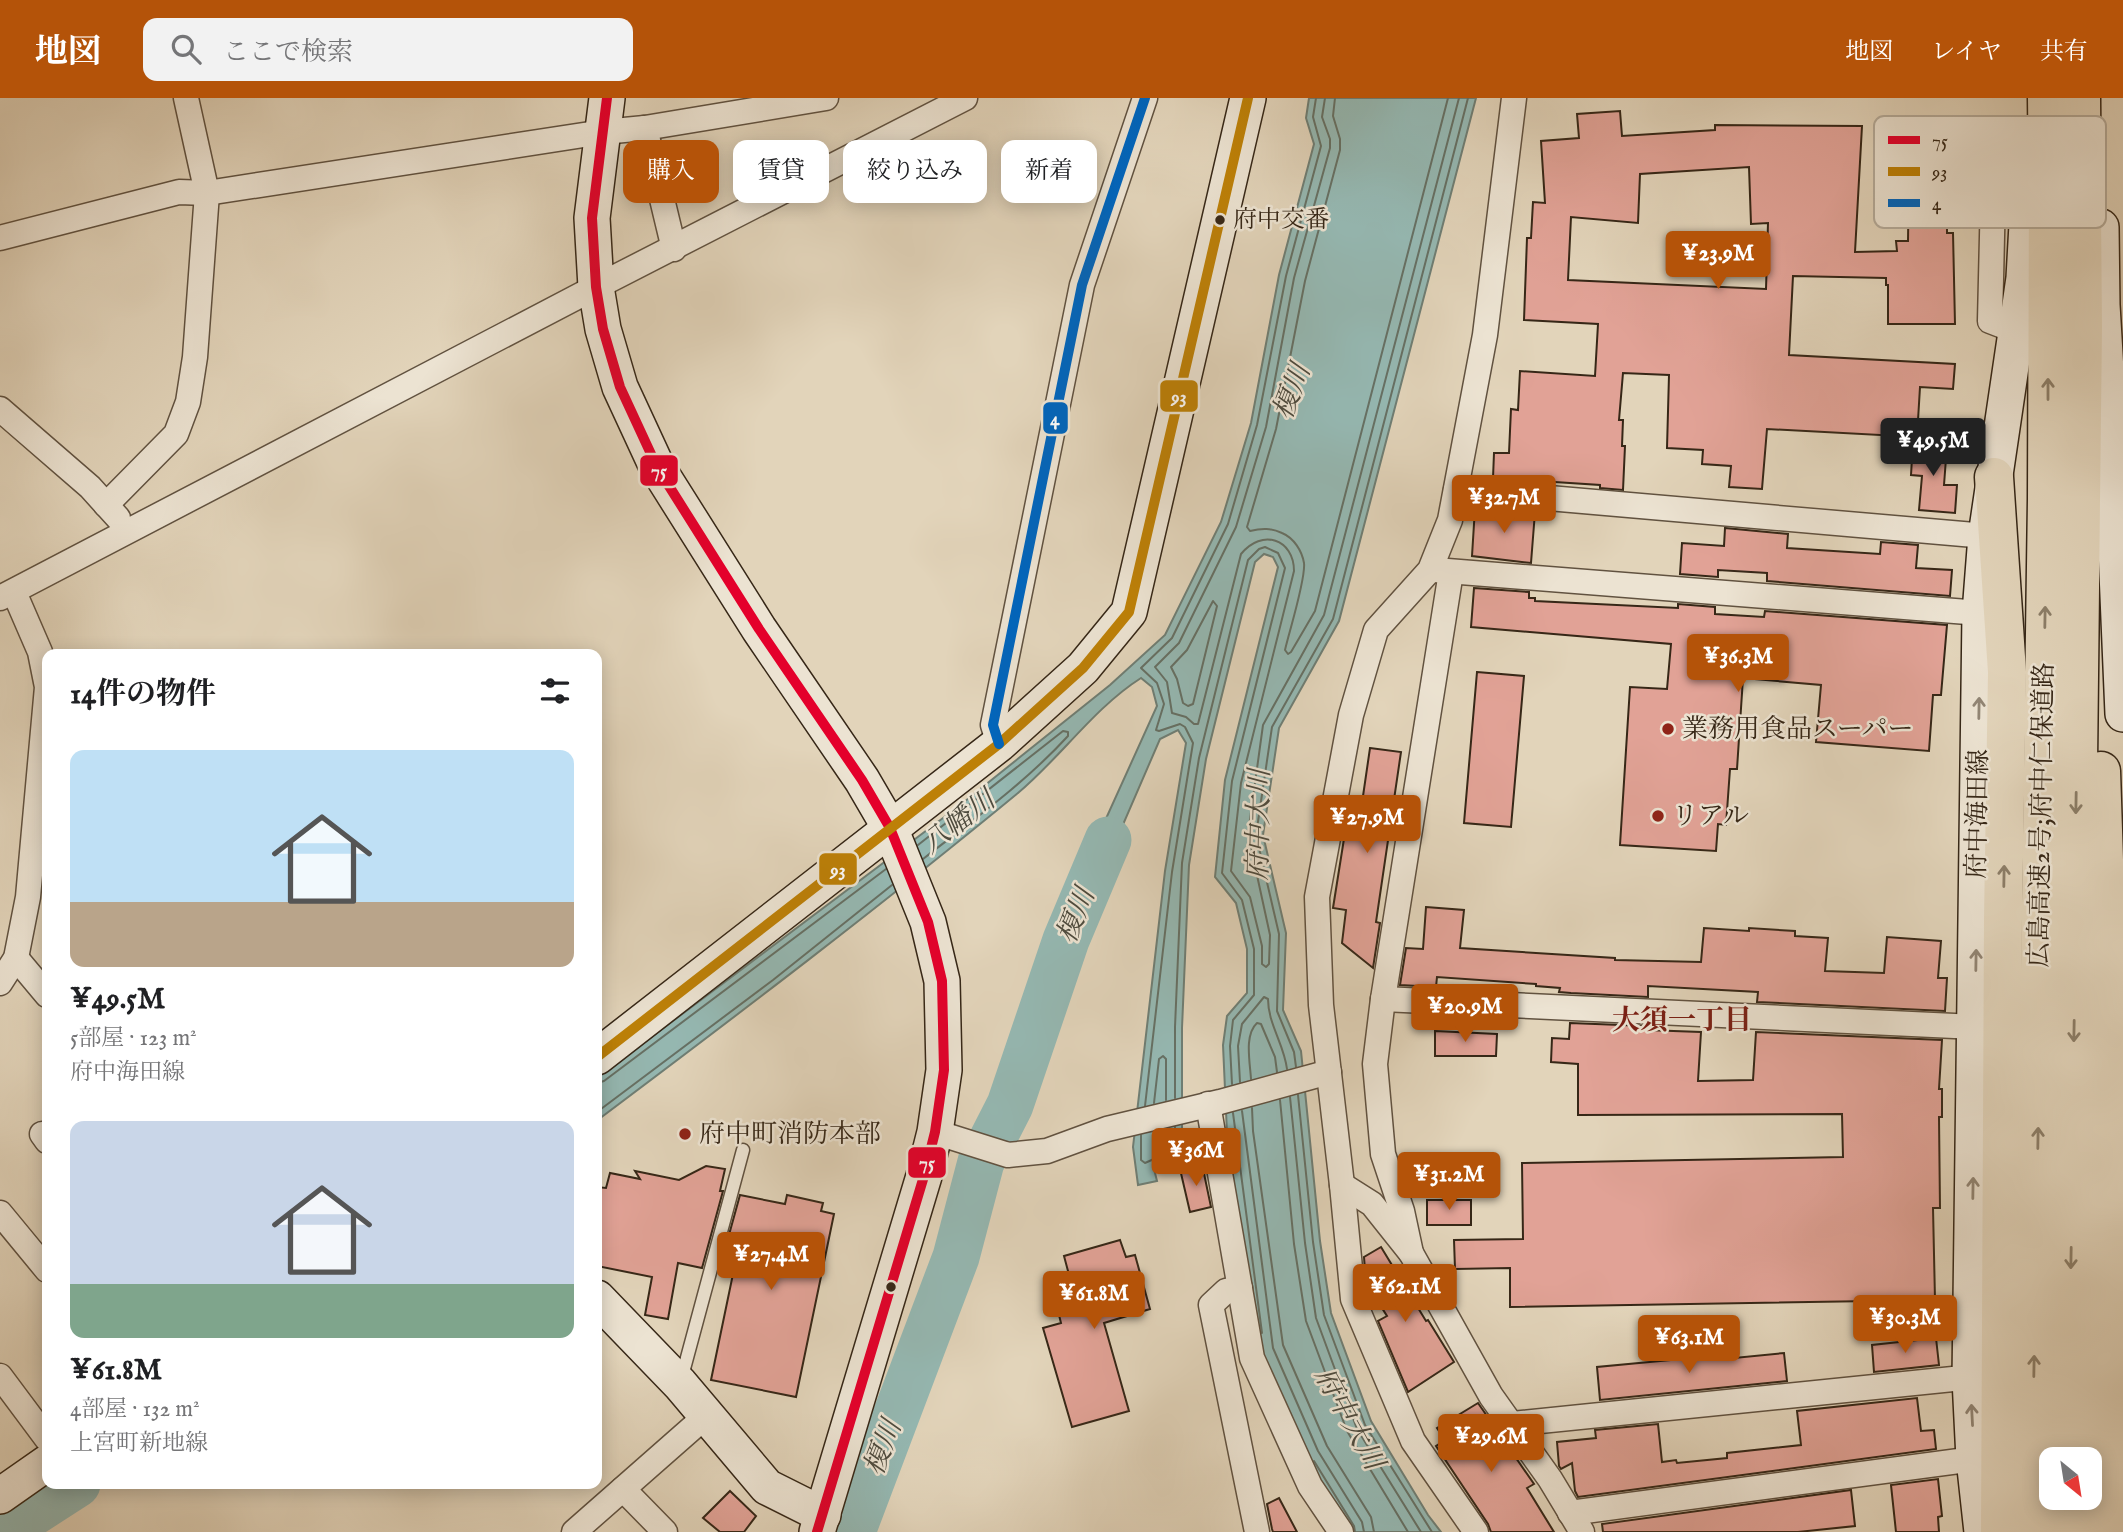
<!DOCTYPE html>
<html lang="ja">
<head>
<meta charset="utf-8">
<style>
  :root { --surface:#fff; --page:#f2f2f2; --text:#202124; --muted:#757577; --accent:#b45309 }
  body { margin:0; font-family:"IM FELL English","Noto Serif JP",serif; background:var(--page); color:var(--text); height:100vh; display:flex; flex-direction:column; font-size:26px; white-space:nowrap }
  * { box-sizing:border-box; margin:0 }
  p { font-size:23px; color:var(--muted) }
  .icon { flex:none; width:38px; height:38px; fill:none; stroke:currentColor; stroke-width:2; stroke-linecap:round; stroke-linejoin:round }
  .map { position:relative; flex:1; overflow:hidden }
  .details { position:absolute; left:42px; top:551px; width:560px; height:840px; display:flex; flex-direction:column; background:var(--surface); border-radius:14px; box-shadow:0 4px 18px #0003 }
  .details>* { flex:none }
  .hud { position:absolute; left:623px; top:42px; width:665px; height:63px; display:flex; gap:14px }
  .needle { width:46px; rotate:150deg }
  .controls { position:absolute; left:2039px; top:1349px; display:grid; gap:14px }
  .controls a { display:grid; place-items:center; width:63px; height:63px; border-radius:14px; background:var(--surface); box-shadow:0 4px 18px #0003; font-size:35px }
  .price { position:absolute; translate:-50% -60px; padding:0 16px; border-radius:7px; background:var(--accent); color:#fff; font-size:23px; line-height:46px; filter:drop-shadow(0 2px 4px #0008) }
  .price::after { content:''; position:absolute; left:50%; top:42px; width:21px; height:16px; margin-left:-10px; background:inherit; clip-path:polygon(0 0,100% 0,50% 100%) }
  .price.selected { background:#222; color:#fff }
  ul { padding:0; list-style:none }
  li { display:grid; align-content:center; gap:14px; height:371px; padding:0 28px }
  li span { display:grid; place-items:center; height:217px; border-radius:14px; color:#555 }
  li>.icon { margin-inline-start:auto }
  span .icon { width:126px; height:126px; fill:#fffc; stroke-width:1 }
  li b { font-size:30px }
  h2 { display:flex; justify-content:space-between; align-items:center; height:84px; padding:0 28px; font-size:30px }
  .tag { padding:0 24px; border-radius:14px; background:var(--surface); box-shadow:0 4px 18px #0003; font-size:24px; line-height:63px }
  .tag.selected { background:var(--accent); color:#fff }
  header { display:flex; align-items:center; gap:42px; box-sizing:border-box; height:98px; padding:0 35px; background:var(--accent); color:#fff }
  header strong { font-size:33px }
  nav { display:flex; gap:38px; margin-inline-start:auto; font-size:24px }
  .search { width:490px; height:63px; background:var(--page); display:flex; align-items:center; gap:18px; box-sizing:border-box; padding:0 24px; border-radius:14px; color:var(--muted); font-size:26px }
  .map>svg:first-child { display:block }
  .water { fill:#95b8b2; stroke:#6f7e74; stroke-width:2 }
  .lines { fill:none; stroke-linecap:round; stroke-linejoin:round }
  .shore { stroke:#667064; stroke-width:2 }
  .river { stroke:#95b8b2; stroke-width:47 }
  .building { fill:#e1a296; stroke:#362717; stroke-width:2; fill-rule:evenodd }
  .lane-casing { stroke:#615240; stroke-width:15 }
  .street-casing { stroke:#615240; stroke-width:27 }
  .secondary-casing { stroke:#362717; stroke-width:38 }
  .highway-casing { stroke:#362717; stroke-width:41 }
  .lane { stroke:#ece3d2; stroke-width:12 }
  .street { stroke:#ece3d2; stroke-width:24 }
  .secondary { stroke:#ece3d2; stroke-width:35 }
  .highway { stroke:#e2d4ba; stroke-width:38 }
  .bus-1-casing { stroke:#ece3d2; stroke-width:16 }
  .bus-2-casing { stroke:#ece3d2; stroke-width:16 }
  .bus-3-casing { stroke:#ece3d2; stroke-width:16 }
  .bus-1 { stroke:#e4002b; stroke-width:10 }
  .bus-2 { stroke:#bd8007; stroke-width:10 }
  .bus-3 { stroke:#0065bd; stroke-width:10 }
  .oneway { stroke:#8c7e68 }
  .oneway2 { stroke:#918574 }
  .bus-dot { fill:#362717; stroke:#ece3d2; stroke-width:2.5 }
  .poi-dot { fill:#8f2418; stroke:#ece3d2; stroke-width:2.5 }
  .labels { text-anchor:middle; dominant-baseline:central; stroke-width:5; stroke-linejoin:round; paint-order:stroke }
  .bus-label { font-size:24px; fill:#362717; stroke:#ece3d2; text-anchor:start }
  .poi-label { font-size:26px; fill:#362717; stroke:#ece3d2; text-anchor:start }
  .street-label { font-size:26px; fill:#362717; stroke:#ece3d2 }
  .water-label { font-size:28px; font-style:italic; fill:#4e4b3e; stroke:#ece3d2 }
  .neighbourhood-label { font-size:28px; font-weight:bold; fill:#7a1f14; stroke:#ece3d2 }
  .key { fill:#ece3d2; stroke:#b5ab9a; stroke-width:2 }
  .key-label { font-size:19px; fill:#362717 }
  .line-badge { stroke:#ece3d2; stroke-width:2.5 }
  .badge-label { font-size:19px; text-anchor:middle; font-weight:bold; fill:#fff }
</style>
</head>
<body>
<header>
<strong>地図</strong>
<div class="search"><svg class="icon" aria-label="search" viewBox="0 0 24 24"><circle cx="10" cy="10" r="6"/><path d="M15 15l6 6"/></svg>ここで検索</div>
<nav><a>地図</a><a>レイヤ</a><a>共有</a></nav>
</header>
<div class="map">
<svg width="2123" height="1434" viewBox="0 0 2123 1434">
  <rect width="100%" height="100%" fill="#e2d4ba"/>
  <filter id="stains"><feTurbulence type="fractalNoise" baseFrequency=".00286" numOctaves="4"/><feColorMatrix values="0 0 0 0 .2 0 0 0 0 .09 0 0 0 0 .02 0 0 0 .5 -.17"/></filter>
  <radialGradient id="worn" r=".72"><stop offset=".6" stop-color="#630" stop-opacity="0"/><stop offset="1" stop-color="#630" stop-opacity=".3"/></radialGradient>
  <path class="water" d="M1309,0H1476L1339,523L1279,630L1263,737L1286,835L1283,912L1301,953L1320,1143L1331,1215L1371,1323L1428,1417L1441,1434H1350L1304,1360L1257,1254L1227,1035L1223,947L1227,918L1247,895V851L1236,805L1215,779L1225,682L1278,469L1273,459L1264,456L1255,464L1206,661L1189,767L1182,930V1057L1153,1067L1157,1083L1138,1087L1133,1049L1165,773L1186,645L1178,632L1160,641L1090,803L1070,800L1157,608L1152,589L1141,580C1094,610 1061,659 1018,695C881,808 740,915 599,1021L597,1018V980L959,708L1110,587L1165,537L1221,424L1251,325L1279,177L1314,46L1306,20Z"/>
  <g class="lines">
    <g class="shore">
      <path d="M1325,0L1322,19L1330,41V50L1294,180L1266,329L1236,429L1179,545L1155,569L1167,584L1172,615L1186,619L1194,626H1198L1241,456C1262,430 1294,441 1294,473L1241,685L1231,773L1250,799L1262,848V866L1266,869L1269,866L1270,837L1248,736L1263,627L1324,517L1459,0"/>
      <path d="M1335,0L1333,18L1340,41V52L1305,183L1276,331L1247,429L1250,433C1262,430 1271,430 1282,435C1294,440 1302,453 1304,465C1306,481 1289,534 1285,552L1288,556L1291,554L1315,513L1448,0"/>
      <polygon points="1213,503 1217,508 1193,606 1188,608 1183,605 1177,581 1171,569 1187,552"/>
      <path d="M918,747L1063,633L1068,634V638C1025,685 973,722 923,761"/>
      <polyline points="1296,969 1294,954 1277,913 1279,836 1256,737 1272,629 1333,521 1468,0"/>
      <path d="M1251,981C1250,964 1244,937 1257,925L1261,926L1275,959L1277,974"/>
      <path d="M1240,984L1238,948L1242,926L1264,899L1268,901C1268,926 1284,946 1287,971"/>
      <polyline points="597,985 604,983 886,771"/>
      <polyline points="1298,997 1313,1144 1324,1217 1365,1327 1432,1434"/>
      <polyline points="1290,999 1305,1145 1316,1220 1357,1331 1421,1434"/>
      <polyline points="1175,1000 1175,929 1182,765 1199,660 1248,462 1259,451 1265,449 1278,455 1285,470 1232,683 1222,775 1242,802 1254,851 1254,897 1233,922 1230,948 1232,986"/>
      <polyline points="1280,1002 1294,1146 1306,1223 1347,1333 1408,1434"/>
      <polyline points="1154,1005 1159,961 1163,958 1166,961 1166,1002"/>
      <polyline points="1145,1008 1172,774 1193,645 1185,629 1180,626 1159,633 1156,632 1164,606 1157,585 1141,570 1172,540 1228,426 1257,327 1286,178 1321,48 1313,19 1316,0"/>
      <polyline points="1252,1010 1253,1033 1283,1247 1327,1348 1371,1419 1374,1434"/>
      <polyline points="1242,1013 1273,1250 1318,1353 1362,1424 1364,1434"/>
      <polyline points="597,1014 773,882 892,787"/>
      <polyline points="1233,1015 1262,1235"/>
      <polyline points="1141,1037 1141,1062 1145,1065 1174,1052 1175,1029"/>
      <polyline points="1314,1363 1354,1428 1355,1434"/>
    </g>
    <g class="river">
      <polyline points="15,1426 77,1386"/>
      <polyline points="852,1434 956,1159 981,1064 1010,1007 1066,842 1108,742"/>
    </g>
  </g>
  <g class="building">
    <path d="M1620,13L1622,38L1715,32V27L1862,28L1855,154L1897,153L1896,143H1908L1909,67L1878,68L1918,34L1948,36L1945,77H1947V135H1953L1955,226H1888V187H1886V180L1793,178L1789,257L1955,266L1953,291L1920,289L1917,339L1767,331L1762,391L1729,389L1731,368L1702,366L1703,352L1667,350L1669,277L1623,275L1619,322H1623L1622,348H1625L1623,392L1600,390V387L1493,380L1494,355H1509L1511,311L1518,312L1520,273L1595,278L1598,226L1524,222L1527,140H1531L1533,104L1545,105L1541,43L1579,40L1577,16ZM1749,69L1751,126L1768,125L1766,191L1568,182L1571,119L1638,125L1640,76Z"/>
    <polygon points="1913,344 1947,347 1944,387 1957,387 1955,415 1919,412 1922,378 1911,377"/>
    <polygon points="1475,410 1535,414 1531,465 1472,458"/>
    <polygon points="1725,430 1788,436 1787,450 1880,456 1881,444 1918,447 1916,470 1952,472 1950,498 1767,483 1767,475 1718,472 1718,479 1680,476 1682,445 1724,448"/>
    <polygon points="1474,490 1529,494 1529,500 1535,500 1535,503 1678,510 1678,506 1715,509 1715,516 1764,519 1765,513 1947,527 1941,597 1933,597 1929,653 1816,644 1821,587 1743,580 1737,671 1730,671 1726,727 1718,726 1716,753 1620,747 1630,589 1667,591 1671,546 1471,529"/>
    <polygon points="1477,574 1524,578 1511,729 1464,725"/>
    <polygon points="1370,650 1401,654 1376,824 1380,825 1373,870 1342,845 1346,812 1333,810 1350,703 1362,705"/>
    <polygon points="1426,809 1464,812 1460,850 1615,860 1615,862 1701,864 1704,830 1749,833 1749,830 1795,833 1795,838 1828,840 1825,873 1884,875 1887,839 1941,843 1938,880 1947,880 1945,913 1757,904 1758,894 1648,888 1648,899 1571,895 1559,894 1560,890 1536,888 1536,886 1437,879 1436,889 1400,887 1406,850 1423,851"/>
    <polygon points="1570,925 1646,928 1646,932 1701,934 1698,983 1753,982 1756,934 1942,942 1939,991 1942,991 1942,1019 1939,1019 1940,1110 1933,1110 1935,1202 1510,1209 1510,1170 1455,1171 1454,1142 1523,1141 1522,1065 1843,1059 1842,1016 1578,1017 1578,966 1551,964 1552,940 1569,941"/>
    <polygon points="1435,933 1497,936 1496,958 1435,958"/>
    <polygon points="1202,1066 1211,1109 1190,1114 1180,1071"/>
    <polygon points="706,1068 725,1071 720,1093 723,1093 702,1170 678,1165 668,1221 645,1217 652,1179 597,1168 597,1089 606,1090 610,1075 640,1081 635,1073 679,1082"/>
    <polygon points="740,1097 785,1106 787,1097 823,1105 821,1113 834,1116 796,1299 711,1282 733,1176 719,1173"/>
    <rect x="1427" y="1102" width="44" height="25"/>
    <polygon points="1120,1142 1126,1159 1135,1157 1150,1211 1104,1225 1129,1313 1072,1329 1043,1230 1061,1225 1057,1209 1076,1203 1064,1158"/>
    <polygon points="1381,1149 1426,1223 1428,1222 1454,1264 1408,1294 1378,1223 1387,1218 1366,1185 1364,1159"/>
    <polygon points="1936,1240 1939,1267 1874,1274 1872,1247"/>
    <polygon points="1784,1255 1787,1283 1600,1302 1597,1269 1713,1258 1714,1262"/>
    <polygon points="1917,1300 1921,1333 1934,1332 1936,1351 1578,1399 1575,1393 1572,1365 1561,1371 1559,1368 1557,1344 1596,1340 1595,1332 1658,1326 1662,1364 1676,1362 1677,1365 1727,1360 1727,1355 1801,1347 1797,1313"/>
    <polygon points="1478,1305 1534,1386 1527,1390 1554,1434 1491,1434 1488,1426 1436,1348 1445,1342 1437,1330"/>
    <polygon points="1938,1381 1942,1418 1938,1419 1939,1434 1896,1434 1891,1387"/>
    <polygon points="1851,1392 1855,1428 1798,1434 1603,1434 1602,1426"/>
    <polygon points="730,1393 756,1418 744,1434 720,1434 703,1420"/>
    <polygon points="1279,1400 1297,1434 1273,1434 1272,1431 1267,1406"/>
  </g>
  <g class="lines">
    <g class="lane-casing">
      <polyline id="lane" points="681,1282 743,1052"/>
    </g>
    <g class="street-casing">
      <g id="street">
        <polyline points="645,30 674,151"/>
        <polyline points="1994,54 1990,223 2016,233"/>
        <polyline points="0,140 179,94 207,95 603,34 645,30 826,0"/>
        <polyline points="0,311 90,389 118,420"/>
        <polyline points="1456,392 1986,438"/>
        <polyline points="106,407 176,336 188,304 195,259 207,95 186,0"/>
        <polyline points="1435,472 1980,515"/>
        <polyline points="0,500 596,189 965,0"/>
        <polyline points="999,646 993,627 1082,187 1145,0"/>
        <polyline points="16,860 47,897"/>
        <polyline points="0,885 16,860 28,799 47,589 40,554 14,494"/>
        <polyline points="1383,901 1976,929"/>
        <polyline points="1208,1006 1252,1260 1310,1388 1341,1434"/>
        <polyline points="935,1034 1008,1057 1047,1053 1107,1031 1220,1004 1329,974"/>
        <polyline points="42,1036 47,1043"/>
        <polyline points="1342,1087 1372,1106 1411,1155 1491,1298 1550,1381 1582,1434"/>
        <polyline points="0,1115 47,1172"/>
        <polyline points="1411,1155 1402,1113 1383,1056 1375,966 1383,901 1451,474"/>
        <polyline points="1240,1190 1226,1193 1211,1207 1257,1434"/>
        <polyline points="0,1278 47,1341"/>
        <polyline points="1512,1326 1953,1281 1970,1281"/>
        <polyline points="623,1391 665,1434"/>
        <polyline points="1570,1415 1974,1361"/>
        <polyline points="574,1434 707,1317"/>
        <polyline points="1476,1434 1413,1343 1353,1201 1342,1087 1321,907 1317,799 1351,617 1376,532 1430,472 1450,422 1485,237 1514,0"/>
      </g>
    </g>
    <g class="secondary-casing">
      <g id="secondary">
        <polyline points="607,0 592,120 596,189 603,231 620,289 657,369 759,531 862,682 890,730 928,824 942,883 944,972 935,1034 924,1078 817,1434"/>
        <polyline points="2101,129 2102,207 2114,403 2123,616"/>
        <polyline points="597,959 999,646 1083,570 1129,514 1248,0"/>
        <polyline points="597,1200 680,1286 767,1389 823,1417"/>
        <polyline points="0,1398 47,1365"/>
        <polyline points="1982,1434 1974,1361 1970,1281 1980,515 1986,438 2024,180 2030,73"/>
      </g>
    </g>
    <g class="highway-casing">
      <g id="highway">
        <polyline points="1994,379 2007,574 2003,821 2000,1434"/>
        <polyline points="2101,673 2104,762 2104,1434"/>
        <polyline points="2070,1362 2083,229 2081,0"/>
        <polyline points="2071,1400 2072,1434"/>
        <polyline points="2035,1434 2033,1344 2047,401 2048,87 2047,0"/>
      </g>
    </g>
    <use href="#lane" class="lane"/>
    <use href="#street" class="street"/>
    <use href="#secondary" class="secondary"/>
    <use href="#highway" class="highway"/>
    <g class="bus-1-casing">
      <polyline id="bus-1" points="607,0 592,120 596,189 603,231 620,289 657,369 759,531 862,682 890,730 928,824 942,883 944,972 935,1034 924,1078 817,1434"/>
    </g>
    <g class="bus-2-casing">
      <polyline id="bus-2" points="597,959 999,646 1083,570 1129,514 1248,0"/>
    </g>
    <g class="bus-3-casing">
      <polyline id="bus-3" points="999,646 993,627 1082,187 1145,0"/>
    </g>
    <use href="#bus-1" class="bus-1"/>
    <use href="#bus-2" class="bus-2"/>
    <use href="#bus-3" class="bus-3"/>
  </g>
  <defs><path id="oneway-shaft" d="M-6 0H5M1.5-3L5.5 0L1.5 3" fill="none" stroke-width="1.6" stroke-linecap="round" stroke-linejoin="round" transform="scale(1.75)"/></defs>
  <g class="oneway">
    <use href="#oneway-shaft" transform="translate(2048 291) rotate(-90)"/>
    <use href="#oneway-shaft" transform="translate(2045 519) rotate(-89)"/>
    <use href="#oneway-shaft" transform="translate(2076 705) rotate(91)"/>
    <use href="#oneway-shaft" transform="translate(2004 778) rotate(-89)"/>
    <use href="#oneway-shaft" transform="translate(2074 933) rotate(91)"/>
    <use href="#oneway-shaft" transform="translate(2038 1040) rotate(-89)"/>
    <use href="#oneway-shaft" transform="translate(2071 1160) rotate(91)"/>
    <use href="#oneway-shaft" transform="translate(2034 1268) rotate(-89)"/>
  </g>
  <g class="oneway2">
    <use href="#oneway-shaft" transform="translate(1979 610) rotate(-89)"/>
    <use href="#oneway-shaft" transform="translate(1976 862) rotate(-89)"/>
    <use href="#oneway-shaft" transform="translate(1973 1090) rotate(-89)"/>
    <use href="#oneway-shaft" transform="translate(1972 1317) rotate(-93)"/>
  </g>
  <g class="bus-dot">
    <circle cx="1220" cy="122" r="6"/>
    <circle cx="891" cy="1189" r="6"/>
  </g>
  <g class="poi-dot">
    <circle cx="1668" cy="631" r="7"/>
    <circle cx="1658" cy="718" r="7"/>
    <circle cx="685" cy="1036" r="7"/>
  </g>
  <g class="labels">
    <g class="bus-label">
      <text x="1233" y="122">府中交番</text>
    </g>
    <g class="poi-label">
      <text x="1682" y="631">業務用食品スーパー</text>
      <text x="1672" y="718">リアル</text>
      <text x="699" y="1036">府中町消防本部</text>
    </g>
    <g class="street-label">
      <text transform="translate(1978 716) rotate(-89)">府中海田線</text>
      <text transform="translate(2042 717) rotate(-89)">広島高速2号;府中仁保道路</text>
    </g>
    <g class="water-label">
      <text transform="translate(1293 294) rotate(-69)">榎川</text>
      <text transform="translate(959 725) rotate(-38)">八幡川</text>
      <text transform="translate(1260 727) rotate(-89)">府中大川</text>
      <text transform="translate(1077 818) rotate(-68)">榎川</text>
      <text transform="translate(1348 1321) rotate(61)">府中大川</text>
      <text transform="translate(884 1350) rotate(-69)">榎川</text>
    </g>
    <g class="neighbourhood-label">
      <text x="1682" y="923">大須一丁目</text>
    </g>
  </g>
  <rect x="1874" y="18" width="232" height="112" rx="10" class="key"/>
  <rect x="1888" y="38" width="32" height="8" fill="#e4002b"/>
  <rect x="1888" y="69" width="32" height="9" fill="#bd8007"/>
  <rect x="1888" y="101" width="32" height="8" fill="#0065bd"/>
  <g class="key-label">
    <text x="1932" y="49">75</text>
    <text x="1932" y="80">93</text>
    <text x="1932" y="112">4</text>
  </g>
  <g class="line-badge">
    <rect x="1159" y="281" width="40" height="34" rx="7" fill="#bd8007"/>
    <rect x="1042" y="303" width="27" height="34" rx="7" fill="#0065bd"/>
    <rect x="639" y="356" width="40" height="33" rx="7" fill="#e4002b"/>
    <rect x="818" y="754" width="40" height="34" rx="7" fill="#bd8007"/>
    <rect x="907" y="1048" width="40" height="33" rx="7" fill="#e4002b"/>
  </g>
  <g class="badge-label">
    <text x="1179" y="305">93</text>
    <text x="1055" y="327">4</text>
    <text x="659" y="379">75</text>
    <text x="838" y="778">93</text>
    <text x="927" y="1071">75</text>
  </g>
  <rect width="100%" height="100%" filter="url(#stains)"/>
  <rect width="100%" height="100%" fill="url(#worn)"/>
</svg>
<div class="controls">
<a><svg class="needle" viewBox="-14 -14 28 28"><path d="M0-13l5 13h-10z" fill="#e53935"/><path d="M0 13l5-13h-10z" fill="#757577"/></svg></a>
</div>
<b class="price" style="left:1718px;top:193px">¥23.9M</b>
<b class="price selected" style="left:1933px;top:380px">¥49.5M</b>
<b class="price" style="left:1504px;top:437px">¥32.7M</b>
<b class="price" style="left:1738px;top:596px">¥36.3M</b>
<b class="price" style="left:1367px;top:757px">¥27.9M</b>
<b class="price" style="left:1465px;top:946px">¥20.9M</b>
<b class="price" style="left:1196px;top:1090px">¥36M</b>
<b class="price" style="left:1449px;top:1114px">¥31.2M</b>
<b class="price" style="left:771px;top:1194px">¥27.4M</b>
<b class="price" style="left:1405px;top:1226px">¥62.1M</b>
<b class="price" style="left:1094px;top:1233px">¥61.8M</b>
<b class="price" style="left:1905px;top:1257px">¥30.3M</b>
<b class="price" style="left:1689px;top:1277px">¥63.1M</b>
<b class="price" style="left:1491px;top:1376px">¥29.6M</b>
<div class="hud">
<a class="tag selected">購入</a>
<a class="tag">賃貸</a>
<a class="tag">絞り込み</a>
<a class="tag">新着</a>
</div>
<section class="details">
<h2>14件の物件<svg class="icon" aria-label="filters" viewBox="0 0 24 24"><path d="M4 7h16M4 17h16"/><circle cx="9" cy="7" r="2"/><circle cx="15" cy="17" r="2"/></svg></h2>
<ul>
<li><span style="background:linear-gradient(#bfe0f5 70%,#b9a48a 0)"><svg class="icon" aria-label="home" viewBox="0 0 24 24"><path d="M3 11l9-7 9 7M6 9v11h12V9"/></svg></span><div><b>¥49.5M</b><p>5部屋 · 123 m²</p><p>府中海田線</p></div></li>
<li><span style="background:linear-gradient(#c9d6e8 75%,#7fa58c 0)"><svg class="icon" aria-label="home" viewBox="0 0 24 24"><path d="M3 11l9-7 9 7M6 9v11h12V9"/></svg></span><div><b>¥61.8M</b><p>4部屋 · 132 m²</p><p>上宮町新地線</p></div></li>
</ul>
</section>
</div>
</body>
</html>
